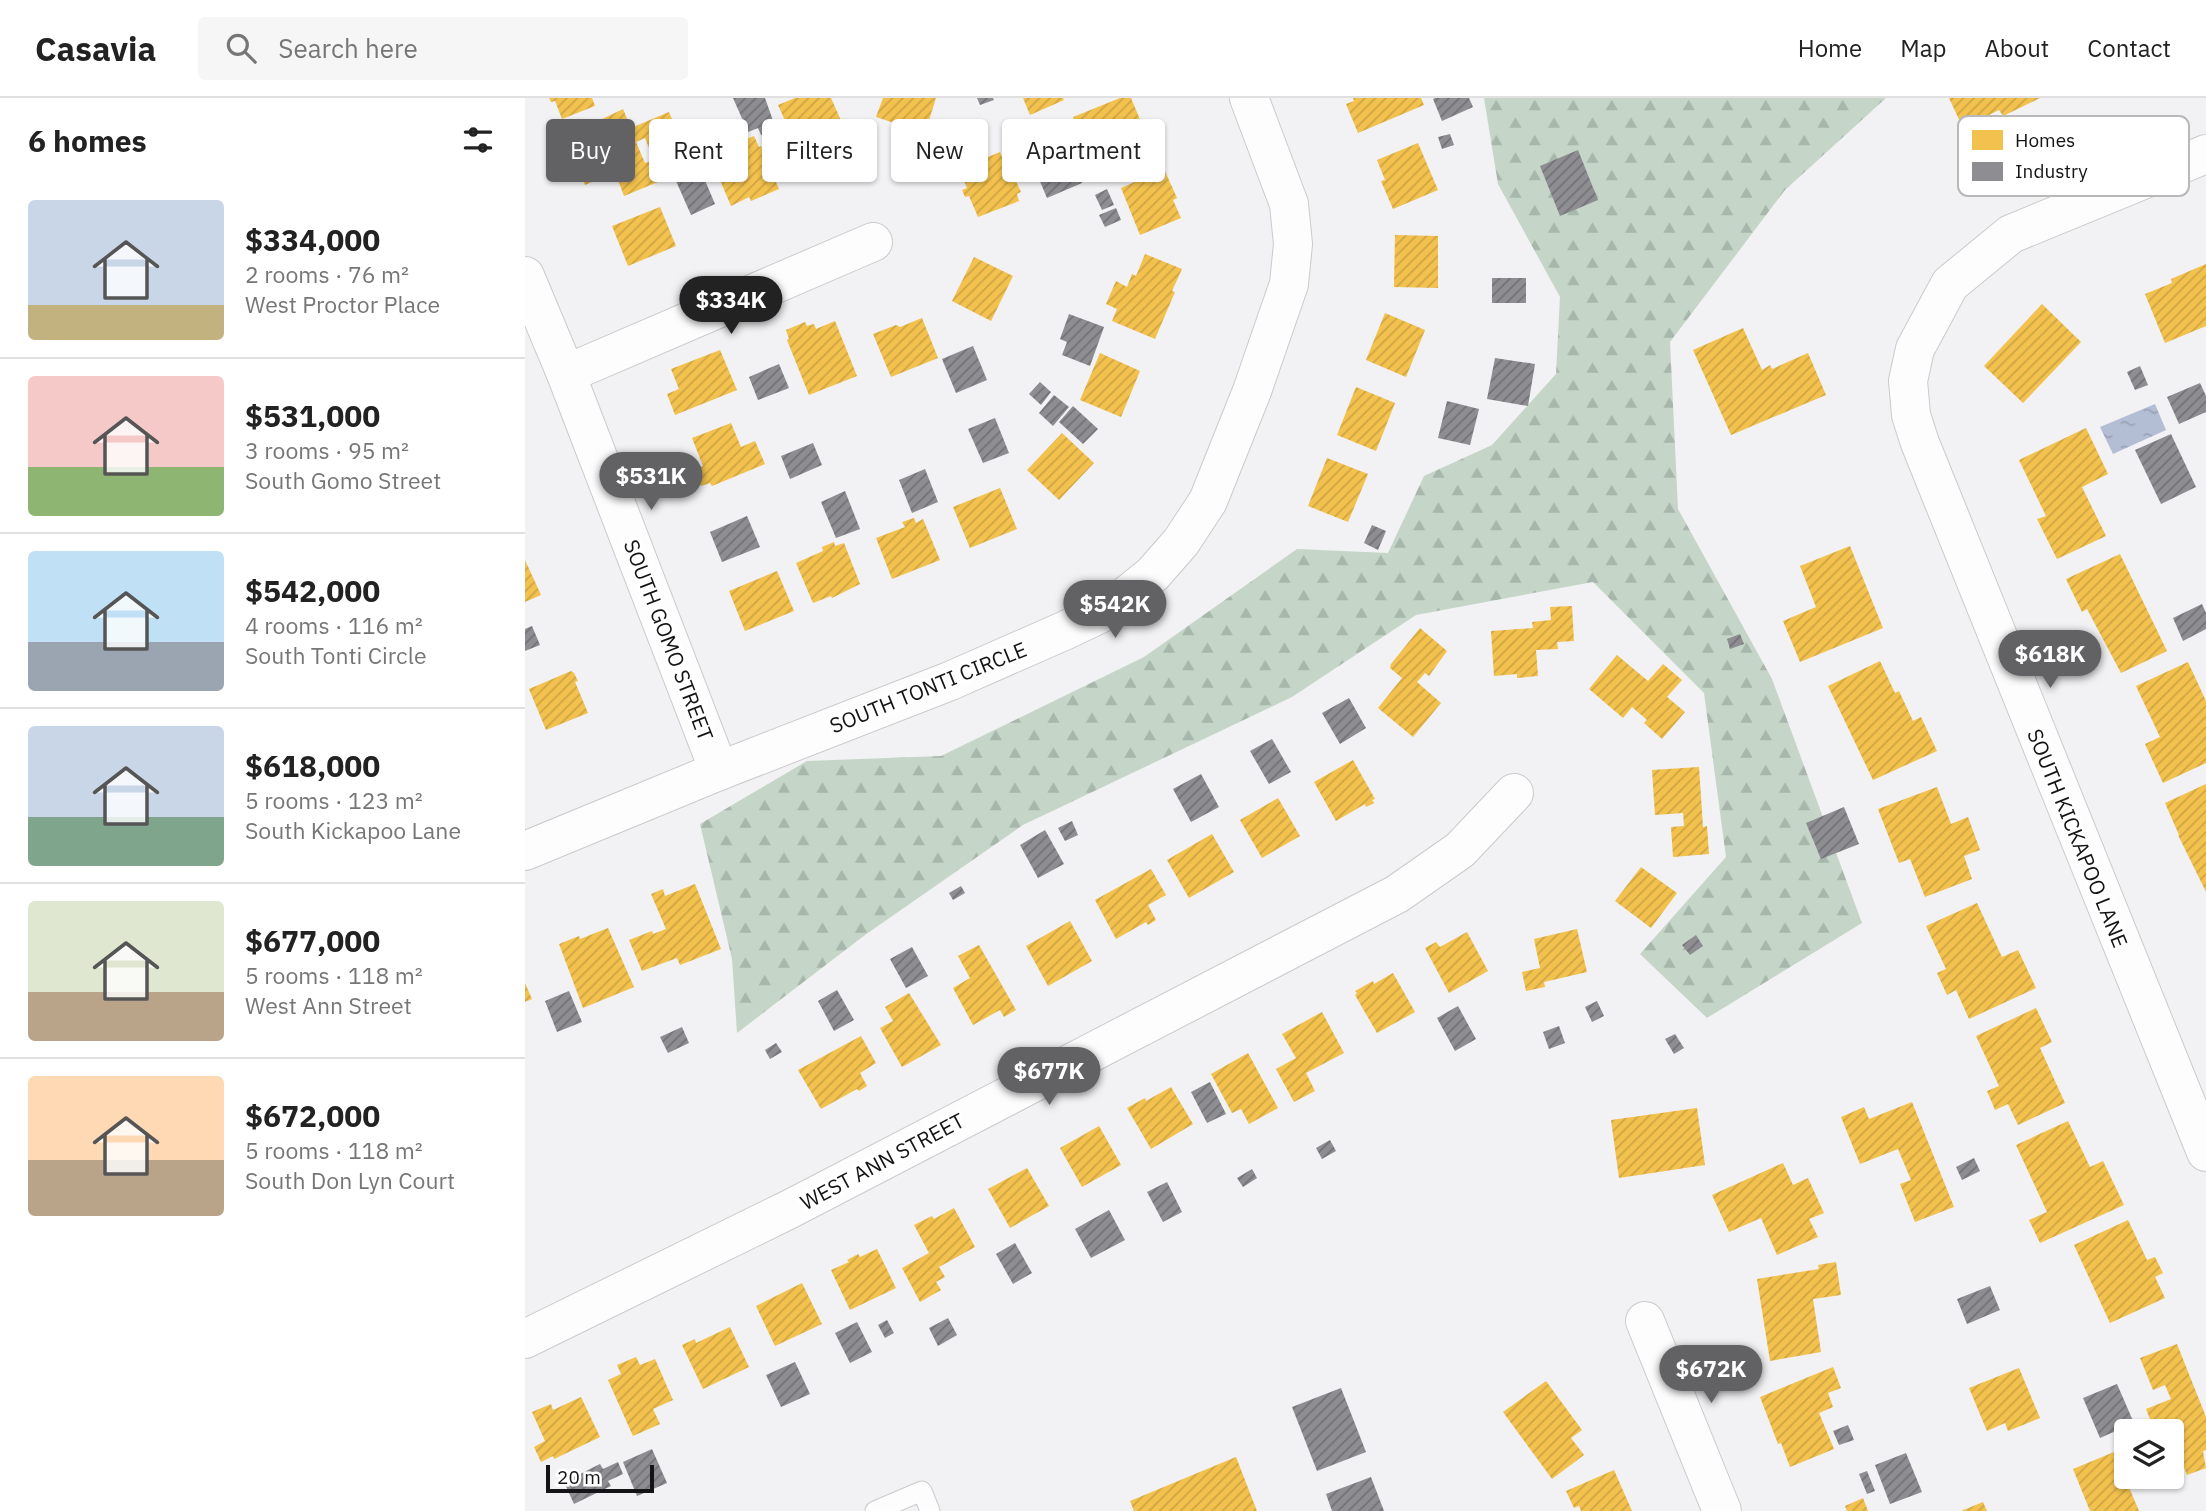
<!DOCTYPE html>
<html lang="en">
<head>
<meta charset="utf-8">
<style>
  :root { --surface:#fff; --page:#f6f6f6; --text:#222; --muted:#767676; --line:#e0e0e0; --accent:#626163 }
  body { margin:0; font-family:"IBM Plex Sans",sans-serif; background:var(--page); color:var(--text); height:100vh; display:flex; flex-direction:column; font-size:26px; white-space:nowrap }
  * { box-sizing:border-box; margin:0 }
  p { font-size:23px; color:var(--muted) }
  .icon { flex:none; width:38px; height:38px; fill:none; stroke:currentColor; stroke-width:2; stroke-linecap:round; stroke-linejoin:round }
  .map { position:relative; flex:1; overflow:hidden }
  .details { display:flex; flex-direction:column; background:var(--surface); width:525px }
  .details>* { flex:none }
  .hud { position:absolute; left:21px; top:21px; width:665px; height:63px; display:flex; gap:14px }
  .fabs { position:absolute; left:1589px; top:1321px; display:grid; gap:14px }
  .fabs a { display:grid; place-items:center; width:70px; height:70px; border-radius:7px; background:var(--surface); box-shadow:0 2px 5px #0004; font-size:35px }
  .scale { position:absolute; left:21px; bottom:18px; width:108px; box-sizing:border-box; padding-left:7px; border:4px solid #141315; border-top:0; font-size:19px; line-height:24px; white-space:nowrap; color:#141315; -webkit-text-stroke:5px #fff; paint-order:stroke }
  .price { position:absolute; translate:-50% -60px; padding:0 16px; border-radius:24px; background:var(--accent); color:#fff; font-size:23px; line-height:46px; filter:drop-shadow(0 2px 4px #0008) }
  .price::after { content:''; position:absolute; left:50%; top:42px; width:21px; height:16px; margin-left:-10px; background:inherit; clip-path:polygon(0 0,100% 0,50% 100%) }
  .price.active { background:#222; color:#fff }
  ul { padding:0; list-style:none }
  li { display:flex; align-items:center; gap:21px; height:175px; padding:0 28px }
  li+li { border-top:2px solid var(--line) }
  li span { display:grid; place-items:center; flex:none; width:196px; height:140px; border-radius:7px; color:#555 }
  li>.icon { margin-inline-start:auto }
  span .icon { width:84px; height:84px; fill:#fffc; stroke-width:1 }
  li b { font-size:30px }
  h2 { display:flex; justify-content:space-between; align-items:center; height:84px; padding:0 28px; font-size:30px }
  .pill { padding:0 24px; border-radius:7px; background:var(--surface); box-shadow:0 2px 5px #0004; font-size:24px; line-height:63px }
  .pill.active { background:var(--accent); color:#fff }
  header { display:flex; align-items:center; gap:42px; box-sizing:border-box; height:98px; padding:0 35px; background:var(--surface); border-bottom:2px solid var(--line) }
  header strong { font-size:33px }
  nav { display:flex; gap:38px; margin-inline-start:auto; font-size:24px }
  .search { width:490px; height:63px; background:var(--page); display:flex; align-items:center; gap:18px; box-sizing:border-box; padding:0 24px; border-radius:7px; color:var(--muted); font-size:26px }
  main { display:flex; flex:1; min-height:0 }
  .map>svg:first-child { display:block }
  .forest { fill:url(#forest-firs) }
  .water { fill:url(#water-ripples) }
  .homes { fill:url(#homes-hatch); fill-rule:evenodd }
  .industry { fill:url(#industry-hatch) }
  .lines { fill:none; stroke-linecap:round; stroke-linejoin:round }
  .service-casing { stroke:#cbcacc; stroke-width:21 }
  .minor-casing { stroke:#cbcacc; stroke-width:40 }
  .service { stroke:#fdfdfd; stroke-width:19 }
  .minor { stroke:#fdfdfd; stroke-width:38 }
  .labels { text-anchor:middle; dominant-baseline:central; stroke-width:7; stroke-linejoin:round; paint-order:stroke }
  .street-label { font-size:21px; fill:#141315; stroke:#fff }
  .key { fill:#fff; stroke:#b8b8b9; stroke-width:2 }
  .key-label { font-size:19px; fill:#141315 }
</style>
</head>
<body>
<header>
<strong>Casavia</strong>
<div class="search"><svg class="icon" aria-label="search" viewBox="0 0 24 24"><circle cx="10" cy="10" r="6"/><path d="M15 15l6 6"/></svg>Search here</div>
<nav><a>Home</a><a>Map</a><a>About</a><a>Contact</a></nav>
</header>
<main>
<section class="details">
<h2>6 homes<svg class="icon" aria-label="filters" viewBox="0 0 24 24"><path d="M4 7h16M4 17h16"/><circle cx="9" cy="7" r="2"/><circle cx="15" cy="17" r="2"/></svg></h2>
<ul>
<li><span style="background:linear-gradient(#c9d6e8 75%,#c2b280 0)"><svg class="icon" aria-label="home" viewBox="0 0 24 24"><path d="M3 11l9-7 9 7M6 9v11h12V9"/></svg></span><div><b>$334,000</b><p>2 rooms · 76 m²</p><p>West Proctor Place</p></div></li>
<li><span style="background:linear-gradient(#f6c9c9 65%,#8fb573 0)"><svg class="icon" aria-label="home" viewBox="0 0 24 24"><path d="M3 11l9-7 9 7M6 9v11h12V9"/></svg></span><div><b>$531,000</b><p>3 rooms · 95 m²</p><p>South Gomo Street</p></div></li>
<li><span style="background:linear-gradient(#bfe0f5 65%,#9aa5b1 0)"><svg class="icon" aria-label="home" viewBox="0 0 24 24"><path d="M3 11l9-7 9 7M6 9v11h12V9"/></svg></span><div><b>$542,000</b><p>4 rooms · 116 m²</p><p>South Tonti Circle</p></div></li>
<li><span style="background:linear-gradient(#c9d6e8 65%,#7fa58c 0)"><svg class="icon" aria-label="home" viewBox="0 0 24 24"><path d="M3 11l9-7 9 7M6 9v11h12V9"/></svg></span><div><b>$618,000</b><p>5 rooms · 123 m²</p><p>South Kickapoo Lane</p></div></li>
<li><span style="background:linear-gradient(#dfe7d0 65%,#b9a48a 0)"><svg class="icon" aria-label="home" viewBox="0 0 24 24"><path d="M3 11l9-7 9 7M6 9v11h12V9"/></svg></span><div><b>$677,000</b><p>5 rooms · 118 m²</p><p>West Ann Street</p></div></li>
<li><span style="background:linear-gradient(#ffd9b3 60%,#b9a48a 0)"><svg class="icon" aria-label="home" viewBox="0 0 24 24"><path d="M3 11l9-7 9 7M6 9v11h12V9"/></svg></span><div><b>$672,000</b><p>5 rooms · 118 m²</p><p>South Don Lyn Court</p></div></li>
</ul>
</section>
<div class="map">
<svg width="1681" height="1413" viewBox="0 0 1681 1413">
  <defs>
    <pattern id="forest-firs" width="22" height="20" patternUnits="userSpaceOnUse" patternTransform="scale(1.75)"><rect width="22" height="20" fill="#c5d6c8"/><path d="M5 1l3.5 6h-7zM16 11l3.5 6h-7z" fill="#a8b7ab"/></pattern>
    <pattern id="water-ripples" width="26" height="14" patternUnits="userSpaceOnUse" patternTransform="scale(1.75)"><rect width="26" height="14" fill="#b3bed5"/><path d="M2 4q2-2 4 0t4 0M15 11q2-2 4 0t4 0" fill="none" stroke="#99a2b6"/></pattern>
    <pattern id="homes-hatch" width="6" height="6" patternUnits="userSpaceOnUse" patternTransform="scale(1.75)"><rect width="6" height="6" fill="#f2c14e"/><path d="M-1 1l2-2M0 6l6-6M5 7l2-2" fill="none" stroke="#cfa543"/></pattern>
    <pattern id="industry-hatch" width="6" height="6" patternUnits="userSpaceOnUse" patternTransform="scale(1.75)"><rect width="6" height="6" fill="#8d8d92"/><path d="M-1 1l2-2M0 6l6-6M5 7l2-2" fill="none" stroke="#727276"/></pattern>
  </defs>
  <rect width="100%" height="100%" fill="#f2f1f3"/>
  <polygon class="forest" points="959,0 1361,0 1260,92 1145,244 1153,411 1247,581 1337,825 1182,920 1115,856 1201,759 1179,595 1068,484 891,517 767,599 498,727 340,837 212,935 207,861 175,726 282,663 416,658 619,559 772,451 863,455 899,378 967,347 1031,276 1035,199 973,86"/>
  <polygon class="water" points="1630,306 1641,332 1588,356 1575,329"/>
  <g class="homes">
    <polygon points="24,0 67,0 70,8 37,21 30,3 26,4"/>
    <polygon points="270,0 306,0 318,27 271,47 253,7"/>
    <polygon points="358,0 411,0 400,35 351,19"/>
    <polygon points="498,0 538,0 539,2 505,17"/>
    <polygon points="595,0 606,0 624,43 567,66 548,19"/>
    <polygon points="828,0 896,0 899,7 833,35 821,6 829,3"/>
    <polygon points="1424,0 1515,0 1478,18 1474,12 1438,30"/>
    <path d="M98,11L106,30L144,14L159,51L171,46L179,65L99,98L90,74L60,87L52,67L46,70L41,57L46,54L40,39ZM120,40L129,62L120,65L111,44Z"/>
    <polygon points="229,38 234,49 236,48 254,91 226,103 224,99 206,108 189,68 209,60 204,48"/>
    <polygon points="893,45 913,92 868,111 856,83 860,82 852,62"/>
    <polygon points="475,54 486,82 490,81 496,94 492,96 494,103 453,119 444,98 440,99 437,92 442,90 434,71"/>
    <polygon points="639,71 652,100 648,102 656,120 615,137 596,90"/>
    <polygon points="135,109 151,148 103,168 87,128"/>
    <polygon points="870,137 913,138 913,190 869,189"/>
    <polygon points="620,156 657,171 647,193 650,194 630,241 587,223 592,211 581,206 591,183 602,189 607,176 611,178"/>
    <polygon points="449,159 488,178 466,223 427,203"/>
    <polygon points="1681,166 1681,228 1640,245 1620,196 1647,185 1646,181"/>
    <polygon points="1517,206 1556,244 1498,305 1459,268"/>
    <polygon points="860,215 900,232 881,279 841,262"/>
    <polygon points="397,220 413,260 366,279 348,236 371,227 375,229"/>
    <polygon points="310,223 332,278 284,297 262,242 264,241 261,232 280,224 282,228 289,226 291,231"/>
    <polygon points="1218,230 1237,272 1245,267 1247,271 1283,255 1301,297 1206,337 1168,252"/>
    <polygon points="195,252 212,292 150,317 142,296 154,291 146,271"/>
    <polygon points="575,255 615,273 596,319 555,302"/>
    <polygon points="831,289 870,305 851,353 812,337"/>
    <polygon points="206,325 216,349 230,343 240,366 187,388 185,385 176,388 169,372 178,368 167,340"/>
    <polygon points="1561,330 1583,376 1557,389 1581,438 1532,461 1512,421 1521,418 1494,362"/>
    <polygon points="537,335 569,365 534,402 502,372"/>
    <polygon points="802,360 843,376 823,424 783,408"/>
    <polygon points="475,390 492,431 445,450 428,409"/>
    <polygon points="389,420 391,425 398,421 415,462 367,481 351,440 380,429 377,424"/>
    <polygon points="309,444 310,448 319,445 335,486 307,500 306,498 288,505 271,465 298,453 297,449"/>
    <polygon points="1325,448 1358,530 1275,564 1258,523 1291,509 1275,468"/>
    <polygon points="1595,456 1642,553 1596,575 1562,511 1557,514 1541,481"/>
    <polygon points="0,462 16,497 0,504"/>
    <polygon points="252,473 269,513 220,533 204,493"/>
    <polygon points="1047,508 1049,543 1032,544 1033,551 1011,552 1013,578 992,580 992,576 969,578 966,533 1008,530 1007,524 1026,522 1025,509"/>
    <polygon points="895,530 922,553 904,578 900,575 892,584 916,605 888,639 853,610 877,580 865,570 866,566"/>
    <polygon points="1092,557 1123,583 1138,566 1157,582 1142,599 1160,614 1137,641 1119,625 1122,622 1107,609 1098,620 1064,591"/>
    <polygon points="1355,563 1370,595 1374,593 1388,623 1396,619 1412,653 1348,682 1303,588"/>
    <polygon points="1663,564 1681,603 1681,665 1638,685 1620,646 1635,639 1611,588"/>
    <polygon points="46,573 49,575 53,583 50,584 63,615 21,632 4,591"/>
    <polygon points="828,662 850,701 847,702 849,705 841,709 840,706 811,723 789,684"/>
    <polygon points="1174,669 1178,729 1182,728 1184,756 1148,759 1146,729 1159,728 1158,715 1130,717 1127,672"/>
    <polygon points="1681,686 1681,794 1653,737 1654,737 1640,705"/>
    <polygon points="1412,689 1426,726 1443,719 1455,752 1439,758 1447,781 1400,799 1385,761 1374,765 1353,711"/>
    <polygon points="753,700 775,738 737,760 715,722"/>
    <polygon points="687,736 709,774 664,800 642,762"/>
    <polygon points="1116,769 1152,795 1126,830 1090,803"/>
    <polygon points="626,771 641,797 623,807 631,822 623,827 621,824 591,841 570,802"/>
    <polygon points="170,786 196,851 155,867 152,860 117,873 104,842 127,833 128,836 141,831 126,796 138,791 140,798"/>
    <polygon points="1452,805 1477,859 1493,852 1511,890 1444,921 1431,892 1422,897 1412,875 1421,871 1401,828"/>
    <polygon points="545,823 567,863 523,888 501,848"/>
    <polygon points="83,830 109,889 58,910 34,846 54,838 55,841"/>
    <polygon points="1052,831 1062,874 1019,884 1020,889 1001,893 997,874 1015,870 1009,841"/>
    <polygon points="942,834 963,873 924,895 900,850 911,844 915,849"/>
    <polygon points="454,847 491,912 479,919 475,912 448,927 428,890 445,880 433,858"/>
    <polygon points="868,875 890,914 852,935 830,897 832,895 830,893 848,883 849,886"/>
    <polygon points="0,885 7,901 0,904"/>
    <polygon points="384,895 416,947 377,969 355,930 368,923 360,909"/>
    <polygon points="1511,910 1527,944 1515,950 1540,1005 1493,1027 1483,1006 1470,1012 1462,993 1474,988 1451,938"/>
    <polygon points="797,914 819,955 781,975 790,993 769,1004 751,971 771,960 757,936"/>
    <polygon points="336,938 351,965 335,975 342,988 334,993 332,991 296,1011 273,972"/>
    <polygon points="723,955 753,1010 724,1026 716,1011 707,1015 686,976"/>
    <polygon points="646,989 668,1026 626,1051 602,1010 620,1000 621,1003"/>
    <polygon points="1387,1004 1429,1109 1390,1124 1375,1086 1386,1082 1373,1051 1335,1066 1316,1019 1339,1009 1344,1021"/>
    <polygon points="1172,1010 1180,1067 1094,1080 1086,1022"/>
    <polygon points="1543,1023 1565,1069 1578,1063 1599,1107 1515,1145 1504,1122 1522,1114 1491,1047"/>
    <polygon points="574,1028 596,1067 557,1089 535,1050"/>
    <polygon points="1258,1065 1268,1087 1283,1080 1299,1115 1284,1121 1293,1139 1252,1157 1236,1120 1204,1134 1187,1097"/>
    <polygon points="502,1070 524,1108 485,1130 463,1091"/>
    <polygon points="429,1110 450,1149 414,1169 420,1179 411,1184 416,1192 395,1204 377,1170 404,1155 389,1127 407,1118 409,1121"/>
    <polygon points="1603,1122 1622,1162 1630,1159 1638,1175 1630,1179 1640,1200 1585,1225 1549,1147"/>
    <polygon points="352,1151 371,1190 325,1212 306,1172 324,1164 322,1162 333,1156 335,1159"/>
    <polygon points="1311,1164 1316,1197 1288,1201 1296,1254 1245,1263 1232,1181 1294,1171 1293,1167"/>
    <polygon points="277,1185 297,1226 250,1248 231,1208"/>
    <polygon points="205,1229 224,1269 178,1291 157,1247 170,1241 171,1245"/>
    <polygon points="1652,1246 1681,1319 1681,1352 1678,1353 1681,1370 1662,1377 1656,1362 1647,1366 1647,1334 1630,1334 1621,1311 1646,1301 1640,1287 1628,1292 1615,1260"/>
    <polygon points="111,1259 115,1267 130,1261 148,1302 128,1311 135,1326 108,1338 83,1282 96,1276 92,1267"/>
    <polygon points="1308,1269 1316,1290 1303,1295 1308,1309 1294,1315 1309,1351 1265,1369 1256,1345 1253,1346 1235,1299"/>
    <polygon points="1494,1270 1515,1320 1483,1333 1480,1325 1462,1333 1444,1290"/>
    <polygon points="1021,1283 1057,1332 1046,1340 1059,1357 1027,1381 978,1314"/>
    <polygon points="56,1299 75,1339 29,1361 28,1358 16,1364 9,1349 20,1343 7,1314 26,1306 28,1312"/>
    <polygon points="1589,1354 1614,1413 1565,1413 1548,1371"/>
    <polygon points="711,1359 732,1413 609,1413 605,1403"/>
    <polygon points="1089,1372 1107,1413 1056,1413 1054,1408 1049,1410 1041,1393"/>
    <polygon points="1338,1400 1343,1413 1322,1413 1320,1408"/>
    <polygon points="1458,1404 1462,1413 1436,1413"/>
  </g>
  <g class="industry">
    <polygon points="208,0 240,0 251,31 236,37 233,30 223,34"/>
    <polygon points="452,0 468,0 469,2 455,7"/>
    <polygon points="910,0 944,0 948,9 917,23 908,1"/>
    <polygon points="925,36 929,47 917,51 913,39"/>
    <polygon points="1053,52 1073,102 1035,118 1015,68"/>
    <polygon points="546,60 557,85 522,100 511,74"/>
    <polygon points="176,73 190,106 166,117 151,83"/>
    <polygon points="582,91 589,107 577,112 570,97"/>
    <polygon points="591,110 596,122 580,129 574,117"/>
    <rect x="967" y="180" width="34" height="25"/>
    <polygon points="544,216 579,229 565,268 537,257 542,244 535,241"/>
    <polygon points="448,248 462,282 431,295 417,261"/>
    <polygon points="970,260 1010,266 1003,308 962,301"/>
    <polygon points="254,266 264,290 233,302 224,279"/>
    <polygon points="1615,268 1623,287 1610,292 1602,274"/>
    <polygon points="515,284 526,294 516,307 504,296"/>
    <polygon points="1675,285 1681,298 1681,314 1654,326 1642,299"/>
    <polygon points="529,297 544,309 528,328 514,315"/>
    <polygon points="922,303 954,311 945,347 913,340"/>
    <polygon points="548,308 573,331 558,346 534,324"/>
    <polygon points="470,320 484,355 458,365 443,331"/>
    <polygon points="1646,336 1671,389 1636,406 1610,352"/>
    <polygon points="288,345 297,367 265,381 256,358"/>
    <polygon points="400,371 413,404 387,415 374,382"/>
    <polygon points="320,393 335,431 311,440 296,404"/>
    <polygon points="222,418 235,449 197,464 185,434"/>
    <polygon points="847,427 861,433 853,452 839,445"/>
    <polygon points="1677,506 1681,515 1681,531 1658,543 1648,520"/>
    <polygon points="7,528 15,547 0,553 0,531"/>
    <polygon points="1215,536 1219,546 1205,551 1202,541"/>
    <polygon points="824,600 841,630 815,646 797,615"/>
    <polygon points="747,641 766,674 744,686 725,653"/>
    <polygon points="676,676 694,709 666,724 648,691"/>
    <polygon points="1319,709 1334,746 1296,761 1281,725"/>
    <polygon points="547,723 553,737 540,743 533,730"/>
    <polygon points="520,732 539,766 513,780 495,747"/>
    <polygon points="436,788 440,795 428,802 424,795"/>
    <polygon points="1171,837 1178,848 1165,857 1157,847"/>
    <polygon points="387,849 403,878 381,890 365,861"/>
    <polygon points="312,892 329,922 309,933 293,903"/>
    <polygon points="44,893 57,924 32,934 20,903"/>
    <polygon points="1072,903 1079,918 1067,924 1060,909"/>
    <polygon points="933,908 951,941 930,953 912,920"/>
    <polygon points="1034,928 1040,945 1024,951 1018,934"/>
    <polygon points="157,929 164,945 143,955 135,939"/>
    <polygon points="1150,936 1159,950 1149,956 1140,941"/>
    <polygon points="251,945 257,954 245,961 240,952"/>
    <polygon points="685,984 701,1016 682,1025 666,994"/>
    <polygon points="805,1042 811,1053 797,1061 791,1050"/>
    <polygon points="1449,1060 1455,1073 1437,1082 1431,1069"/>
    <polygon points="727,1071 732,1080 718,1089 712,1080"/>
    <polygon points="642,1084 657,1114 638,1124 622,1094"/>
    <polygon points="584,1112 600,1142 566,1160 550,1131"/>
    <polygon points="490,1145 507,1175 488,1186 471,1156"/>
    <polygon points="1465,1188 1475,1212 1442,1226 1432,1201"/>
    <polygon points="423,1220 432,1237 413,1248 404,1230"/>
    <polygon points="362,1222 369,1235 360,1240 353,1227"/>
    <polygon points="332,1224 347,1254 325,1265 310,1235"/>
    <polygon points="270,1264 285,1296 256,1309 241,1277"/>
    <polygon points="1592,1286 1609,1325 1575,1340 1558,1300"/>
    <polygon points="816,1290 841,1354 792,1373 767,1309"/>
    <polygon points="1323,1327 1329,1342 1314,1347 1308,1333"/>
    <polygon points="127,1351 142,1385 112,1398 98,1364"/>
    <polygon points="1381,1355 1397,1394 1365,1406 1350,1367"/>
    <polygon points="93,1364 98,1376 83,1383 86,1388 49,1406 39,1384 75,1366 78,1371"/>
    <polygon points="1342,1373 1350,1393 1342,1396 1334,1376"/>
    <polygon points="846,1379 859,1413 807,1413 801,1396"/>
  </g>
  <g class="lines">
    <g class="service-casing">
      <polyline id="service" points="350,1413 397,1393 405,1413"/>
    </g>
    <g class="minor-casing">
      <g id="minor">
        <polyline points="1681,56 1486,136 1425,186 1390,251 1383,283 1386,317 1395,345 1681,1054"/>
        <polyline points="0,178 41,276 194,673"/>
        <polyline points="41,276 348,144"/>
        <polyline points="0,753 194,673 425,583 541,532 585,511 628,476 656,444 683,403 727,293 764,186 768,146 764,106 724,0"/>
        <polyline points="1120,1223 1197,1413"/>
        <polyline points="0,1241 265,1111 872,796 935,752 989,695"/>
      </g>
    </g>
    <use href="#service" class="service"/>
    <use href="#minor" class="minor"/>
  </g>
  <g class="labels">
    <g class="street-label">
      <text transform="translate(144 542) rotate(69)">SOUTH GOMO STREET</text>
      <text transform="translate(403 589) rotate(-22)">SOUTH TONTI CIRCLE</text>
      <text transform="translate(1553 740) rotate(68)">SOUTH KICKAPOO LANE</text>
      <text transform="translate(357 1063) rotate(-28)">WEST ANN STREET</text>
    </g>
  </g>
  <rect x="1433" y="18" width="231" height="80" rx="10" class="key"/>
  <rect x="1447" y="32" width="31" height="20" fill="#f2c14e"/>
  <rect x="1447" y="64" width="31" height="19" fill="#8d8d92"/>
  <g class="key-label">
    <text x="1490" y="49">Homes</text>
    <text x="1490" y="80">Industry</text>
  </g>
</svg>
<div class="fabs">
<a><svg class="icon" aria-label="layers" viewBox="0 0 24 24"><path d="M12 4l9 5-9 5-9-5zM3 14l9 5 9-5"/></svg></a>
</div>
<div class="scale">20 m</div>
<b class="price active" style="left:206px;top:238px">$334K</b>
<b class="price" style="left:126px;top:414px">$531K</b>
<b class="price" style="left:590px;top:542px">$542K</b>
<b class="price" style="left:1525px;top:592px">$618K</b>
<b class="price" style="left:524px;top:1009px">$677K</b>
<b class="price" style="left:1186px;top:1307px">$672K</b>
<div class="hud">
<a class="pill active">Buy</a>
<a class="pill">Rent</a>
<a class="pill">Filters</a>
<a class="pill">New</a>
<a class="pill">Apartment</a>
</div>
</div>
</main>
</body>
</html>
